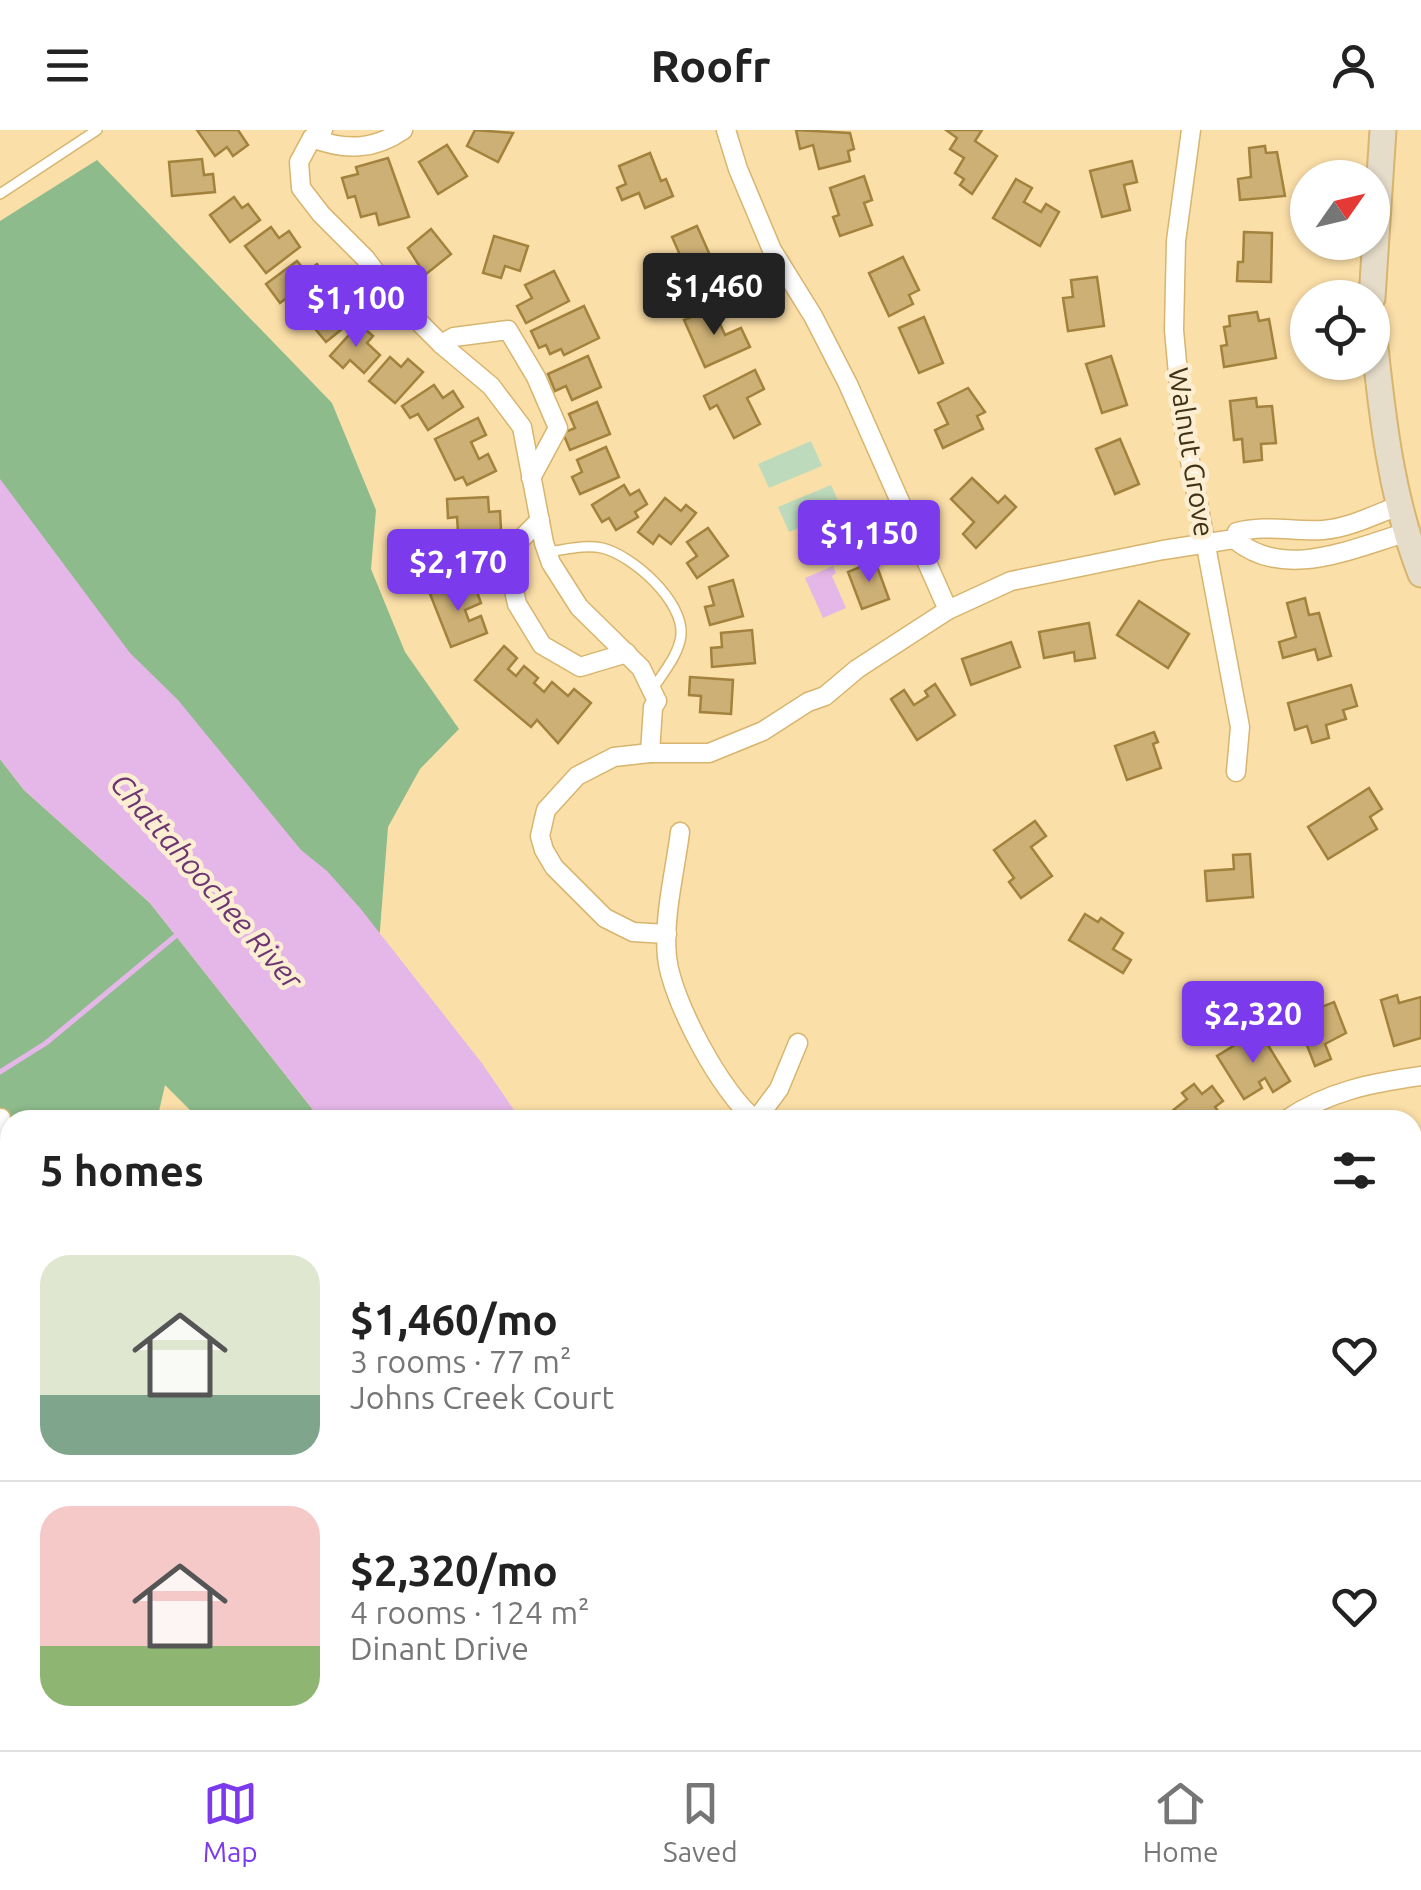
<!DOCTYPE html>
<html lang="en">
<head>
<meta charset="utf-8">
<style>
  :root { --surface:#fff; --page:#f6f6f6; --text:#222; --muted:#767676; --line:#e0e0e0; --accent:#7c3aed }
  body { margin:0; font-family:Ubuntu,sans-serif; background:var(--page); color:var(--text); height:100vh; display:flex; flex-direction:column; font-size:38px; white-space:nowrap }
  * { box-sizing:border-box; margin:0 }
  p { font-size:32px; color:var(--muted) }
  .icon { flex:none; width:55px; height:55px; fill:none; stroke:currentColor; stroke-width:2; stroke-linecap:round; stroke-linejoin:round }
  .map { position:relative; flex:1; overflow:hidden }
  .panel { position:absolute; left:0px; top:980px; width:1422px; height:640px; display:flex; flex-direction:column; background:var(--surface); border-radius:30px 30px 0 0; box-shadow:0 2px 8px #0004 }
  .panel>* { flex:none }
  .needle { width:65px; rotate:56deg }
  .controls { position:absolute; left:1290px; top:30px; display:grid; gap:20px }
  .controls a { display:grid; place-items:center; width:100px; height:100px; border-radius:50%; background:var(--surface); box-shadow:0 2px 8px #0004; font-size:50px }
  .price { position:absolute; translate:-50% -85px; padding:0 22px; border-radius:10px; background:var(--accent); color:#fff; font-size:32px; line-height:65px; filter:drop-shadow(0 2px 5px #0008) }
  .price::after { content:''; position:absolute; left:50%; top:60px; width:30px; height:22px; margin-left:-15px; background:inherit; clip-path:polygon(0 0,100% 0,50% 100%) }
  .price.active { background:#222; color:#fff }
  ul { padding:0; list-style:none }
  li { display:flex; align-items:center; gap:30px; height:250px; padding:0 40px }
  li+li { border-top:2px solid var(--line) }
  li span { display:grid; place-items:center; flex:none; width:280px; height:200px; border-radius:30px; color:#555 }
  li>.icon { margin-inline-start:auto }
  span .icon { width:120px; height:120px; fill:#fffc; stroke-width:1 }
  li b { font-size:42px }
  h2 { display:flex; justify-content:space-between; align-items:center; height:120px; padding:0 40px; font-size:42px }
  header { display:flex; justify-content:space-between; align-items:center; height:130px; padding:0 40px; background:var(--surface); font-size:45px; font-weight:600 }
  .dock { display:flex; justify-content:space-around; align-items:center; height:140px; border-top:2px solid var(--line); background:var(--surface); font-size:28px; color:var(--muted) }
  .dock a { display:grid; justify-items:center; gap:5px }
  .dock .active { color:var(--accent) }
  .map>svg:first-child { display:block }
  .green { fill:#bddbbc }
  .forest { fill:#8dbb8c }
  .water { fill:#e5b7e8 }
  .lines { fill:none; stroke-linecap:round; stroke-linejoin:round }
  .stream { stroke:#e5b7e8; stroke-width:5 }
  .building { fill:#cdb075; stroke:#a2823c; stroke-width:2.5 }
  .service-casing { stroke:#d7b56f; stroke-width:12 }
  .minor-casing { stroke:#d7b56f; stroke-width:21 }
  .secondary-casing { stroke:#d7b56f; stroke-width:29 }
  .service { stroke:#fff; stroke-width:9 }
  .minor { stroke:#fff; stroke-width:18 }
  .secondary { stroke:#e5dcc9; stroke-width:25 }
  .labels { text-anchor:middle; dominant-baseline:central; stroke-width:9; stroke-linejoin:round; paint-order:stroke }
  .street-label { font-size:28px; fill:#403215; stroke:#fceed3 }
  .water-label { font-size:30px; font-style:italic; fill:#6d3672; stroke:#fceed3 }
</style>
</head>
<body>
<header><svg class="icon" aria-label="menu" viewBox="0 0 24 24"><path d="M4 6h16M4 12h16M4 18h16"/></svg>Roofr<svg class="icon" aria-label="person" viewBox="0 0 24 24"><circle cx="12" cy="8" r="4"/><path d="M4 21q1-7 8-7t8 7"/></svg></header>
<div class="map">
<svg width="1421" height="1620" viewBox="0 0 1421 1620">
  <rect width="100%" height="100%" fill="#fbdfa8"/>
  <g class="green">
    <polygon points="811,311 822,336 769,358 758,334"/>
    <polygon points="831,355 842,379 789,402 778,377"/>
  </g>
  <g class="forest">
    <polygon points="97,30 332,273 376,380 371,439 405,522 459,599 420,639 388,697 375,864 0,404 0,91"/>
    <polygon points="0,629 24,660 150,773 321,990 200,990 165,955 157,990 10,990 10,1146 0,1138"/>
  </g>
  <g class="water">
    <polygon points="0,349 130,523 178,570 301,720 327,741 360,778 481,932 521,990 321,990 150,773 24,660 0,629"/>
    <polygon points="833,436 836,443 832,446 846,478 823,488 805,448"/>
    <polygon points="653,1610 813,1610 814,1620 656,1620"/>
    <polygon points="1026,1610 1166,1610 1167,1620 1027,1620"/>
  </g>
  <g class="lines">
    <polyline class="stream" points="0,942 46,913 179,803"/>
  </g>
  <g class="building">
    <polygon points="197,0 238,0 248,15 233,26 227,17 215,26"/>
    <polygon points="475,0 513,3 498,32 467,16"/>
    <polygon points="796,0 850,3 854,19 848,21 850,31 819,39 813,15 800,19"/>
    <polygon points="946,0 982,0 975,11 997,26 972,64 960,55 964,49 955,43 964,28 950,19 957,8"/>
    <polygon points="447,15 467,46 438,64 419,32"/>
    <polygon points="1265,16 1266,23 1277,22 1285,66 1240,70 1238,49 1251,47 1249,18"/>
    <polygon points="650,23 661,51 666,49 673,66 645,78 639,63 622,70 617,58 626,54 619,36"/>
    <polygon points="388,28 409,87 379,95 376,83 361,87 355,66 348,68 342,48 358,44 356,37"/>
    <polygon points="202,29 204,45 213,44 215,62 172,66 169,32"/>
    <polygon points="1132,31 1137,52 1124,55 1130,80 1102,87 1090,41"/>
    <polygon points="864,46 872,70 864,73 872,95 840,106 833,87 839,85 830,58"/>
    <polygon points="1016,49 1032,58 1024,72 1041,82 1046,74 1059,82 1040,116 993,88"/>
    <polygon points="234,67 242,78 248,74 260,90 230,112 210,85"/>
    <polygon points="697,96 717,141 692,152 672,107"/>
    <polygon points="271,97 279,108 289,101 300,117 266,143 245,116"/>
    <polygon points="431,99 451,124 425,145 408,118"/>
    <polygon points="1244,102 1272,103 1271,152 1237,151 1238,132 1243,132"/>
    <polygon points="494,106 528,116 520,141 505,136 501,148 483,143"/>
    <polygon points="903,127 919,160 909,165 913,174 889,186 869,143"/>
    <polygon points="297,131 306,142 317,134 328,150 294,176 288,167 280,173 266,154"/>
    <polygon points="554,141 569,171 526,193 517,176 532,168 525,155"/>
    <polygon points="1097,147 1104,196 1068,201 1063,168 1073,167 1071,150"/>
    <polygon points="328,161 340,175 335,180 347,195 326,212 302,183"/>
    <polygon points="584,176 599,208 564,225 561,219 550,224 546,215 539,218 531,201"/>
    <polygon points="713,178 725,205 741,198 750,217 705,237 684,190"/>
    <polygon points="1257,182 1259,191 1269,189 1276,228 1224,237 1221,216 1227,215 1224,197 1230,196 1229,186"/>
    <polygon points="924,187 943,233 919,243 899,198"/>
    <polygon points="359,194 373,206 367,213 380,225 364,243 350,230 343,238 330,226"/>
    <polygon points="588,226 601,257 572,270 566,256 555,261 548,244"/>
    <polygon points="1111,226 1127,275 1102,283 1086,234"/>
    <polygon points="390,227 401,237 408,229 423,242 395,273 369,251"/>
    <polygon points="755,240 764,259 747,268 760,294 734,308 717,275 710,279 704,266"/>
    <polygon points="434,255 443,268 453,261 463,277 428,300 418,284 410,288 402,276"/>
    <polygon points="968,258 985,282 977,286 983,299 943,318 935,300 948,294 938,273"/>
    <polygon points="1256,268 1257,277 1272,276 1276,313 1261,314 1262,330 1244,332 1242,309 1234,310 1230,271"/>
    <polygon points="597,272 610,304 570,320 563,303 575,298 569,284"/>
    <polygon points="478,288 486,305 471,312 479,329 488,324 496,341 467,355 463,347 455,350 435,309"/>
    <polygon points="1120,309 1139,354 1115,364 1096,319"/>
    <polygon points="606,317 619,347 580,364 572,347 582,342 577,330"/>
    <polygon points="972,348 998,373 1005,366 1016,377 976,418 963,404 974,392 951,369"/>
    <polygon points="624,355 630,365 639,360 647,374 635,382 638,387 616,400 609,388 602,392 592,375"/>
    <polygon points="488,367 489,382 500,381 501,400 458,402 457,387 448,388 447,369"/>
    <polygon points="665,368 681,381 686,375 696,383 671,414 659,405 653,414 638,402"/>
    <polygon points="708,398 728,426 697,448 687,433 697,426 687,412"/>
    <polygon points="488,410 489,427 475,428 476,444 444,446 442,412"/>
    <polygon points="875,431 889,469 862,479 848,442"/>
    <polygon points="733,450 743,486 710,495 705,477 714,475 709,457"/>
    <polygon points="457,453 460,461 475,456 481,473 465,480 469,491 481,486 487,503 451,517 430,464"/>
    <polygon points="1305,468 1309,485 1319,483 1331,526 1318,530 1315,519 1283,528 1279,512 1296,507 1287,473"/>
    <polygon points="1139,471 1189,504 1168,538 1117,505"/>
    <polygon points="1089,493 1095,528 1075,531 1074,522 1044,528 1039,502"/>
    <polygon points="752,500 755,533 712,537 711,518 722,517 721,503"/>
    <polygon points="1011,512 1020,537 971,555 962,529"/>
    <polygon points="504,516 517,528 508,539 516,546 524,536 538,548 534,553 544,562 552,552 568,566 574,559 591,573 558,613 537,590 531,597 475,550"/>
    <polygon points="690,547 733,550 731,584 700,582 701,566 689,565"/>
    <polygon points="935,554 955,585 917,610 891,569 904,560 914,575 928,566 925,561"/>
    <polygon points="1351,555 1357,576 1343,580 1346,589 1326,595 1329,608 1312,613 1307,596 1295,600 1288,573"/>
    <polygon points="1154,602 1158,612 1153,614 1161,638 1127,650 1115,616"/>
    <polygon points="1369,658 1382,679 1370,687 1377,699 1328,729 1308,697"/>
    <polygon points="1035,691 1046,706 1031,717 1052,746 1021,768 1009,752 1014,748 994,720"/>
    <polygon points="1250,724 1253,767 1207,771 1205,741 1234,739 1233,725"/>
    <polygon points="1085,784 1098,792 1101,788 1123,803 1113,819 1131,830 1123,843 1069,810"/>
    <polygon points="1397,865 1399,873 1421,867 1421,908 1394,916 1381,870"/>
    <polygon points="1334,872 1346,903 1325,914 1331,929 1315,936 1296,887"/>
    <polygon points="1253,904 1257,911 1263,907 1290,951 1273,962 1265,948 1259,952 1262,958 1244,969 1217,926"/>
    <polygon points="1194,954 1202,964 1212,956 1223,971 1215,977 1225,990 1169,990 1166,986 1187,969 1182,963"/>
    <rect x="1321" y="1610" width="37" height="10"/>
  </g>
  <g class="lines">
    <g class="service-casing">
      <g id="service">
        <polyline points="0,64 97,0"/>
        <path d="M547,422C564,420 585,414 602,418C632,425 684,471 681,505C679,525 662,544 652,560"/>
      </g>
    </g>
    <g class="minor-casing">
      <g id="minor">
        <path d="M323,0L312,8C345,21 374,20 403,0"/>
        <polyline points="726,0 738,39 772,120 813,186 848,254 948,480"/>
        <polyline points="1191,0 1176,111 1174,200 1182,288 1240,597 1236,642"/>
        <polyline points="312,8 299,32 301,58 321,84 365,128 398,171 441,214 491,256 522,297 544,413 551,433 579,477 641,538 657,571 653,577 650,623"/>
        <polyline points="441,214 454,207 508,200 536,247 558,298 531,348"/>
        <polyline points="540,390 516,414 508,434 517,474 542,515 580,537 627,523"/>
        <path d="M1234,409C1284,451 1350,419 1405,403"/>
        <path d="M680,702C675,742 663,787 667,827C671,869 722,965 756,990"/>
        <path d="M667,804L633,802L605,788L554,737L544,720L540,706L546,680L577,646L614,627L650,623H709L763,601L808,572L825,566L857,539L948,480L1011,451L1163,420L1234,409L1237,402C1265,394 1294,402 1323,400C1349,398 1374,385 1398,376"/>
        <polyline points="756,990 779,959 798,913"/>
        <path d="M1286,990C1328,961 1372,953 1421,946"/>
        <polyline points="0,1095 6,1084 1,988"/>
        <polyline points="1284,1620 1285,1610"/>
      </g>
    </g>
    <g class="secondary-casing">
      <g id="secondary">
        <polyline points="1372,168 1383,0"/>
        <path d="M1372,189C1381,275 1389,362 1421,444"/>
      </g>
    </g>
    <use href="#service" class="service"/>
    <use href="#minor" class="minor"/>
    <use href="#secondary" class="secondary"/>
  </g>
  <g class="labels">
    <g class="street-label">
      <text transform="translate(1192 322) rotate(81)">Walnut Grove</text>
    </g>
    <g class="water-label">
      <text transform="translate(207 751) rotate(49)">Chattahoochee River</text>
    </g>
  </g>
</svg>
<div class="controls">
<a><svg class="needle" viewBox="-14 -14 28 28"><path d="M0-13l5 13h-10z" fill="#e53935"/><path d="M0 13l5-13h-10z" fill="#767676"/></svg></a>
<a><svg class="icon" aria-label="locate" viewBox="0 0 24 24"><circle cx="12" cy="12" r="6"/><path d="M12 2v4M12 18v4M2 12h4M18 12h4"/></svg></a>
</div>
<b class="price active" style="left:714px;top:208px">$1,460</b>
<b class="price" style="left:356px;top:220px">$1,100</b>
<b class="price" style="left:869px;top:455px">$1,150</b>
<b class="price" style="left:458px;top:484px">$2,170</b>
<b class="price" style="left:1253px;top:936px">$2,320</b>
<section class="panel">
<h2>5 homes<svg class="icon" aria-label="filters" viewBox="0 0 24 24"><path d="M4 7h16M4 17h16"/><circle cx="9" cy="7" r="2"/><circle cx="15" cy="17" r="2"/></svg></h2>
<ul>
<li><span style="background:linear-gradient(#dfe7d0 70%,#7fa58c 0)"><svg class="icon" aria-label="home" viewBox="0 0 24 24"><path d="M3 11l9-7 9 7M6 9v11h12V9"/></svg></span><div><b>$1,460/mo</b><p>3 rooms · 77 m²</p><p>Johns Creek Court</p></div><svg class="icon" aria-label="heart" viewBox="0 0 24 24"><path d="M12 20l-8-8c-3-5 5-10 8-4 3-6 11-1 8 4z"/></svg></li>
<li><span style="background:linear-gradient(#f6c9c9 70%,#8fb573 0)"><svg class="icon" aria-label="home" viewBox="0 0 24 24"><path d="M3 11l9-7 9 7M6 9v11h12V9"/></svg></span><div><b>$2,320/mo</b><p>4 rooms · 124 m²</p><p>Dinant Drive</p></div><svg class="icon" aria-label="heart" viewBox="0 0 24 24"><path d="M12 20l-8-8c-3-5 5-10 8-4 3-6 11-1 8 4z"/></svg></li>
</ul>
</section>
</div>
<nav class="dock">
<a class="active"><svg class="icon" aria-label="map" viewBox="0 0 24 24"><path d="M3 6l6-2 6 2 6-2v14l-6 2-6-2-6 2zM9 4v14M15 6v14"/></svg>Map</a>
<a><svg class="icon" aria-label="saved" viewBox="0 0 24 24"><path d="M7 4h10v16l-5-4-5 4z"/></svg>Saved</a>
<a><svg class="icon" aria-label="home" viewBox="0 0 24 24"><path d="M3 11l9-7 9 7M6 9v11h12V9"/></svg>Home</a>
</nav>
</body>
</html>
